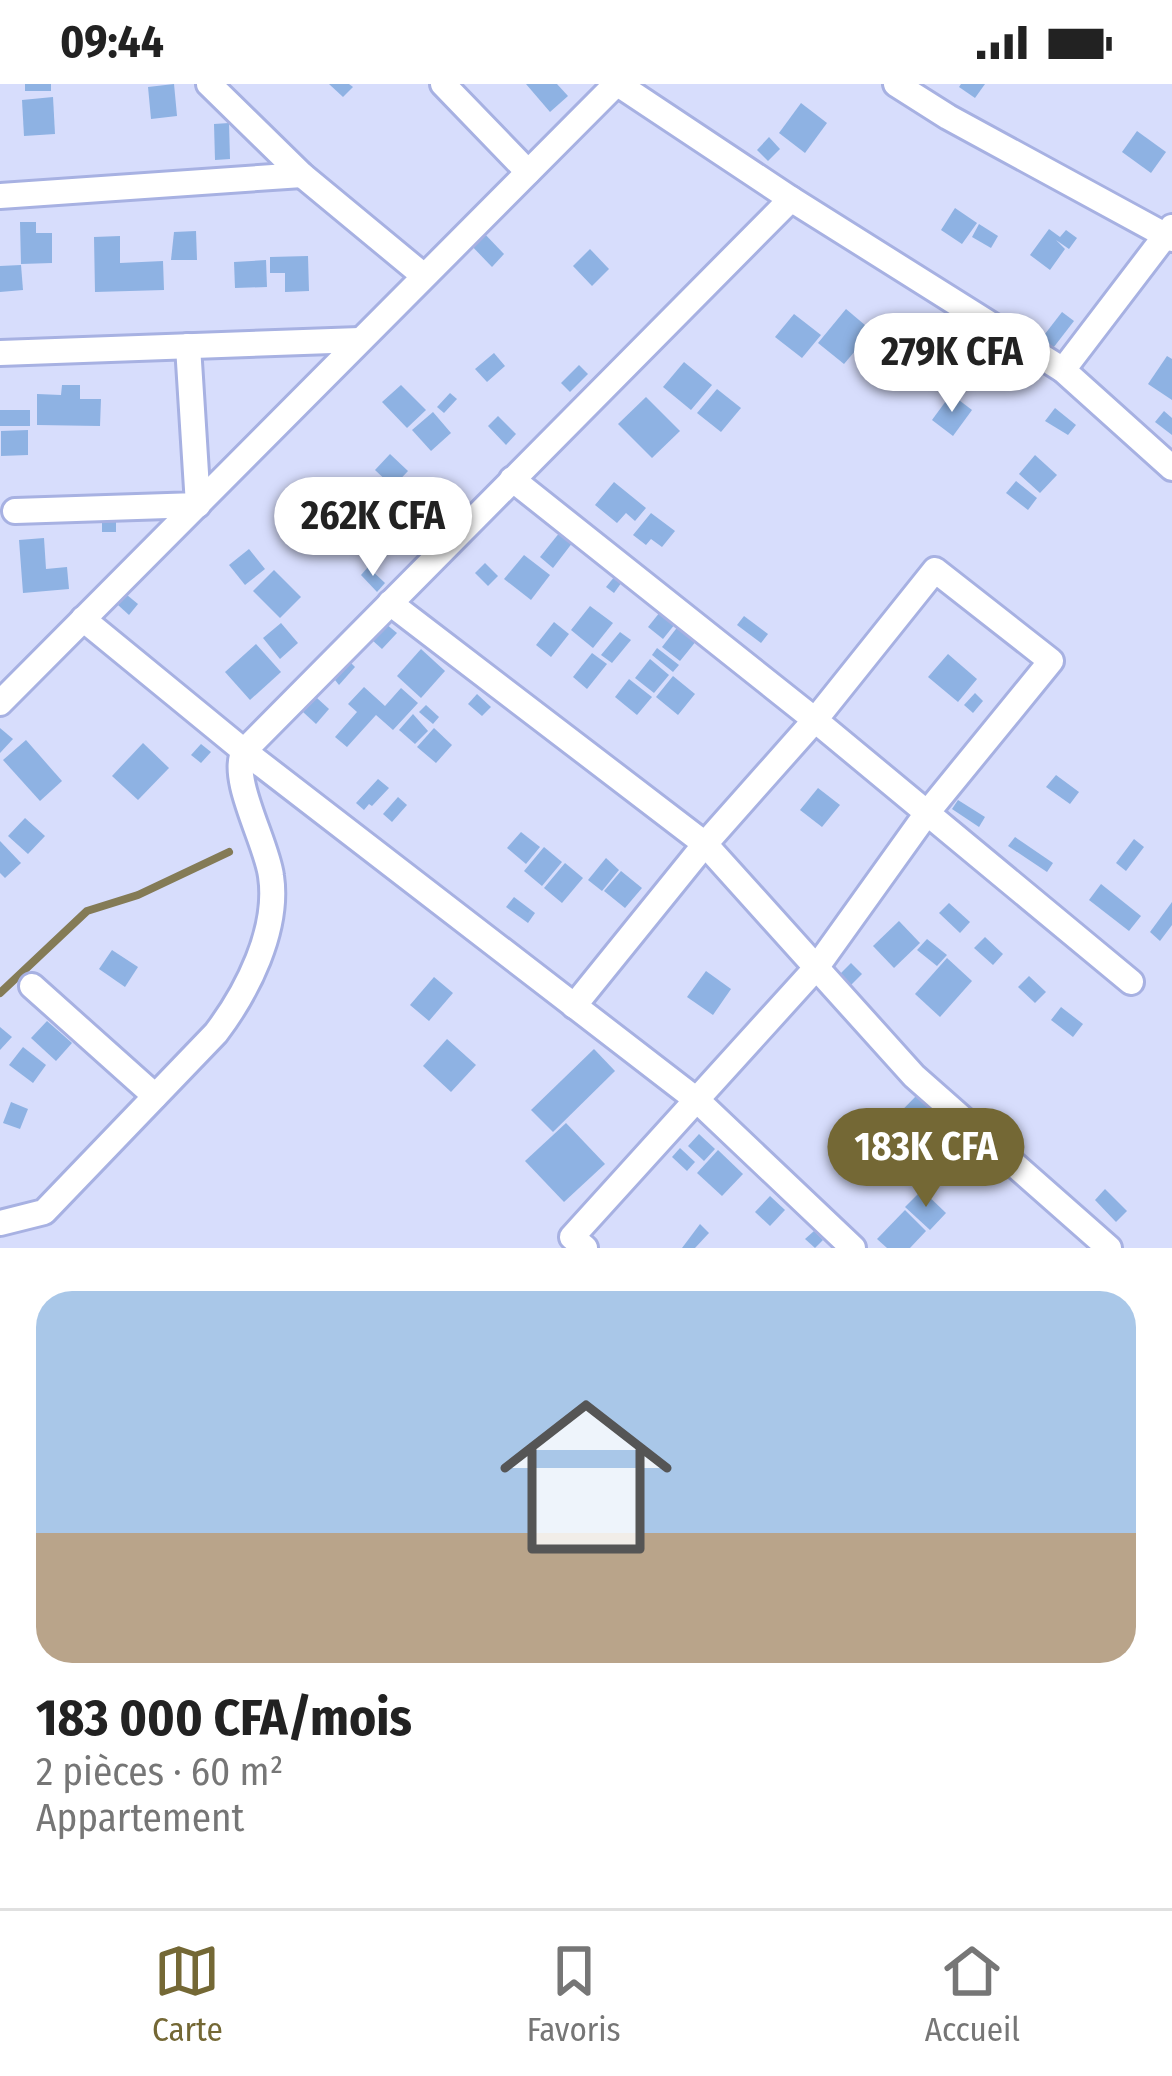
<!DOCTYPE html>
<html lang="fr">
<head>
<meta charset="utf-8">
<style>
  :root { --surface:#fff; --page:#f2f2f2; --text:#222; --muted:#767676; --line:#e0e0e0; --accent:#746835 }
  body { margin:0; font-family:"Fira Sans Condensed",sans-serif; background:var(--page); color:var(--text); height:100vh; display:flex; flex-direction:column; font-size:45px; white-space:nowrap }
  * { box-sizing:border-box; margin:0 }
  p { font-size:39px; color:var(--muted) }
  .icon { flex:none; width:66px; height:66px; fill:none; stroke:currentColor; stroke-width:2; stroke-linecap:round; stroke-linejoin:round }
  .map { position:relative; height:1164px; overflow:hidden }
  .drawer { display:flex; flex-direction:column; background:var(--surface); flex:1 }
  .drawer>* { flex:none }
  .price { position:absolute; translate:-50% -102px; padding:0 27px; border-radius:42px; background:#fff; color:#222; font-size:39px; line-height:78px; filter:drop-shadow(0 3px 6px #0008) }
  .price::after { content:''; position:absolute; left:50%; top:72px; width:36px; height:27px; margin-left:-18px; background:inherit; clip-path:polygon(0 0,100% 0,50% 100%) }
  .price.selected { background:var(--accent); color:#fff }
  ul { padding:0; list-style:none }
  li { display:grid; align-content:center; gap:24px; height:636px; padding:0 36px }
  li span { display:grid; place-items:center; height:372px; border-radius:36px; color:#555 }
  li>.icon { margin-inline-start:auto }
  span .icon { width:216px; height:216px; fill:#fffc; stroke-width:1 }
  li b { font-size:51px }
  .status { display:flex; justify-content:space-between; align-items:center; height:84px; padding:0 60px; background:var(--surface); direction:ltr }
  .status svg { height:33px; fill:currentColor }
  .dock { display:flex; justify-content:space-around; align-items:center; height:168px; border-top:3px solid var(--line); background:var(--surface); font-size:33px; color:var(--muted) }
  .dock a { display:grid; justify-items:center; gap:6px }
  .dock .selected { color:var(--accent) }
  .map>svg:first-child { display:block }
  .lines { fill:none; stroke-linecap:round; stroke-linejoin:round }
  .stream { stroke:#847b56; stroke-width:8 }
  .building { fill:#8eb2e3 }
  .street-casing { stroke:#a7b1e2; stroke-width:30 }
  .street { stroke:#fff; stroke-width:24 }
</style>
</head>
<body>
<div class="status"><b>09:44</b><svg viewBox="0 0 49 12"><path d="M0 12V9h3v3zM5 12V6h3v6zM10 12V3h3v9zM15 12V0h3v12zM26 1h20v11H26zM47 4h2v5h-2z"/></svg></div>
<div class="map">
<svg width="1172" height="1164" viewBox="0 0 1172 1164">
  <rect width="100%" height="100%" fill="#d7ddfc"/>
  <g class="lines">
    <polyline class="stream" points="0,909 87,827 138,811 229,768"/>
  </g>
  <g class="building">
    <rect x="25" y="0" width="26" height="7"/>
    <polygon points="174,0 177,32 151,35 148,3"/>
    <polygon points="329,0 349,0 353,3 343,13"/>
    <polygon points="526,0 557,0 568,12 550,28"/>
    <polygon points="961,0 985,0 975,14 959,3"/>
    <polygon points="53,13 55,50 24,52 22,16"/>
    <polygon points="801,19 827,39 805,69 779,49"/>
    <polygon points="229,39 230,75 215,76 214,40"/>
    <polygon points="1137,47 1166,68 1151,89 1122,68"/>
    <polygon points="769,53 780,65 768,77 757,66"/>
    <polygon points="955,124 977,139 962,160 941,146"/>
    <polygon points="20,138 36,138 36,149 52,149 52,179 21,180"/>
    <polygon points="979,140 998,152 991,164 972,153"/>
    <polygon points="480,145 504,170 492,183 467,157"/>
    <polygon points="1049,145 1060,153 1066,146 1077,154 1069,165 1056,156 1065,165 1050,186 1030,171"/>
    <polygon points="196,147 197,176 171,176 174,148"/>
    <polygon points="120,152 120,179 163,177 164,206 95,208 94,153"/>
    <polygon points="590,165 609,185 592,202 573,182"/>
    <polygon points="308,172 309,207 285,208 285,189 270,189 270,173"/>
    <polygon points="266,176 267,203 235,204 234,178"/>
    <polygon points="21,181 23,206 0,208 0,182"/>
    <polygon points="846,225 872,247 844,280 818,259"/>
    <polygon points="1062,228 1074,237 1050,268 1038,259"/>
    <polygon points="794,230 821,251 802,274 775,253"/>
    <polygon points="494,269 505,282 487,298 475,285"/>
    <polygon points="1167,272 1172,275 1172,316 1148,300"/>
    <polygon points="684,278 712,301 691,326 663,303"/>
    <polygon points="579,281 588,290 570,308 561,299"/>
    <polygon points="995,284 1006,293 996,304 985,295"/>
    <polygon points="62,301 80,301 80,315 101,315 100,342 37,341 37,310 61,311"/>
    <polygon points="401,301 426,326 407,344 382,318"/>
    <polygon points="717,305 741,324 721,348 697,329"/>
    <polygon points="450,309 457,315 444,329 437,323"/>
    <polygon points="951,310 972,326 953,352 932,336"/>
    <polygon points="646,313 680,347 652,374 618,340"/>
    <polygon points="1055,324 1076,341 1068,351 1045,337"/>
    <rect x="0" y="326" width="30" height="16"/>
    <polygon points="1164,327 1172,334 1172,351 1155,338"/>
    <polygon points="433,328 451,349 431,367 412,346"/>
    <polygon points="498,332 516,350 506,361 488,342"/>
    <polygon points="28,346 28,371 1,372 1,347"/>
    <polygon points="390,370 408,387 393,403 375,386"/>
    <polygon points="1035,371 1057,391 1040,409 1019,390"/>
    <polygon points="1016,397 1037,414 1028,426 1006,409"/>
    <polygon points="614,398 646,424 635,437 626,429 617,439 595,421"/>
    <polygon points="302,418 320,441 296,460 278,438"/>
    <polygon points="651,429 675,447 662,463 651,455 646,461 633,451"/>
    <rect x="102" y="433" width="14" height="15"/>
    <polygon points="560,448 573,458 553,484 540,473"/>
    <polygon points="44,454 46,485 67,483 69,505 23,509 19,456"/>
    <polygon points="379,456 387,466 377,476 368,466"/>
    <polygon points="249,465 265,485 245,501 229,481"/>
    <polygon points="524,471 550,491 531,516 504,495"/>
    <polygon points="485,479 498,492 488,502 475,489"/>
    <polygon points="368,483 385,499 377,508 361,491"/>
    <polygon points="274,486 301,513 280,534 253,507"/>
    <polygon points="615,492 622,498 614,509 606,503"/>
    <polygon points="127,511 138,520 129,531 118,521"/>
    <polygon points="590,522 613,539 593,564 571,546"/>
    <polygon points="660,528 675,540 663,555 648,543"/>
    <polygon points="744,532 768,550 761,559 737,541"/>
    <polygon points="554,538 569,550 551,573 536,561"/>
    <polygon points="281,539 298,559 280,575 263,554"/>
    <polygon points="386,540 397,549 382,565 372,556"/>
    <polygon points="679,541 697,556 680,577 662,563"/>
    <polygon points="620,548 631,556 612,579 601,571"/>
    <polygon points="256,560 281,588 250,616 225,588"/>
    <polygon points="657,564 679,581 673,588 652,571"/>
    <polygon points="421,565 445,587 421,614 397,592"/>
    <polygon points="592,569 607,580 587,605 573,593"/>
    <polygon points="948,570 977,595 958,618 928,593"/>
    <polygon points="650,575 669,591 654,609 635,594"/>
    <polygon points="351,579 355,583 339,601 335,596"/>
    <polygon points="673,592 695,610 678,631 656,613"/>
    <polygon points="629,595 652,613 637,631 615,613"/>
    <polygon points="364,603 385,622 401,604 418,619 393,646 376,631 347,663 335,653 357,628 348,620"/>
    <polygon points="975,609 983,617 973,629 964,621"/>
    <polygon points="477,610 491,623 482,632 468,620"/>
    <polygon points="317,614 329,625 316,640 303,628"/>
    <polygon points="426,621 439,633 433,640 419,628"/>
    <polygon points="413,630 428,647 415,660 399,646"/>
    <polygon points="0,644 13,655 0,669"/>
    <polygon points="434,644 452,661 436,679 417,663"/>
    <polygon points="26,656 62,697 40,717 3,676"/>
    <polygon points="143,659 169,684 138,716 112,692"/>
    <polygon points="201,660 211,668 201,679 191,671"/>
    <polygon points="1056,691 1079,708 1070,720 1046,703"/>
    <polygon points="378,695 389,704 372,722 369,720 364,726 356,719"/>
    <polygon points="818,704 840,721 822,743 800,726"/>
    <polygon points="398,713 407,721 392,738 383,730"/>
    <polygon points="958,716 985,733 979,743 952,725"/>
    <polygon points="25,734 45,752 28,770 8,752"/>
    <polygon points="521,748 540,763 526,780 507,764"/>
    <polygon points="1015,753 1053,779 1047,788 1008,762"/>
    <polygon points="1134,755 1144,763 1126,787 1116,779"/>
    <polygon points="0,757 21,779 5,794 0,789"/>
    <polygon points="544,763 562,778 542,802 524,787"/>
    <polygon points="606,774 619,786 602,807 588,796"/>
    <polygon points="565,779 583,794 562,819 544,804"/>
    <polygon points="621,787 642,804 625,824 604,807"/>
    <polygon points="1101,800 1141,832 1129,847 1089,816"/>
    <polygon points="514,813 535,829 528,839 506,823"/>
    <polygon points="1172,818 1172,841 1160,857 1150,848"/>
    <polygon points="949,819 970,838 960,849 939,829"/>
    <polygon points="899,837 920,859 894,884 873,862"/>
    <polygon points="985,853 1003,870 993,881 974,864"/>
    <polygon points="927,855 947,871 937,882 917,866"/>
    <polygon points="112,866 138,883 125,903 99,885"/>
    <polygon points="947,874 972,897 940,933 915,910"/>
    <polygon points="851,879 862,890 851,901 840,890"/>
    <polygon points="706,887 731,905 713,931 687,913"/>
    <polygon points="1029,892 1046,908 1035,919 1018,903"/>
    <polygon points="434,893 453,909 429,937 410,921"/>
    <polygon points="1061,923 1083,940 1073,953 1051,936"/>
    <polygon points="47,937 72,959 56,977 31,954"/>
    <polygon points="0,943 12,953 0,966"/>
    <polygon points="447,955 476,981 451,1008 423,982"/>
    <polygon points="23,963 46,981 33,999 9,981"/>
    <polygon points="594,965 615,987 553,1048 531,1026"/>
    <polygon points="918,1010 941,1032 897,1078 874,1055"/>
    <polygon points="11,1018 28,1025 20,1045 3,1039"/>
    <polygon points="566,1039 605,1080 564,1118 525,1077"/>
    <polygon points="699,1050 715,1065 704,1077 688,1062"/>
    <polygon points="923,1059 942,1077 918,1101 899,1083"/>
    <polygon points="680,1064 695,1078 687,1087 672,1073"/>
    <polygon points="718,1066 743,1090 722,1112 697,1089"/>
    <polygon points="1105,1105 1127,1127 1116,1138 1095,1116"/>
    <polygon points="922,1106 946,1129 930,1146 905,1123"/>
    <polygon points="770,1112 785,1126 770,1142 755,1128"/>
    <polygon points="905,1126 926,1147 910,1164 887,1164 877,1155"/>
    <polygon points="700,1140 709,1149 695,1164 682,1164"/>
    <polygon points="814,1147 823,1156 815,1164 805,1155"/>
  </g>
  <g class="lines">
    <g class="street-casing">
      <g id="street">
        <polyline points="209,0 302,91 424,192"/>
        <polyline points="443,0 528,88"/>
        <polyline points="618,0 791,115 1063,286 1172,384"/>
        <polyline points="896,0 948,33 1172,155"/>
        <polyline points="0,112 302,91"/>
        <polyline points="0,269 360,256"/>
        <polyline points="1063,286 1172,143"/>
        <polyline points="512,395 815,636 705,760 914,992 1109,1164"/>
        <polyline points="15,427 198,421 188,262"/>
        <polyline points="390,519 705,760 574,922"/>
        <polyline points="83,535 244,667 698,1017 853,1164"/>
        <polyline points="0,619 616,0"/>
        <polyline points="32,902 155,1012"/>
        <path d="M0,1139L44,1128L216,949C247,908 279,846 271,792C267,759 229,694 244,667L791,115"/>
        <polyline points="585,1164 572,1153 816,884 927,729 1051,577 935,486 815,636 1131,898"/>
      </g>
    </g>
    <use href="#street" class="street"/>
  </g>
</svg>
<b class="price" style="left:952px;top:331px">279K CFA</b>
<b class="price" style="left:373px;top:495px">262K CFA</b>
<b class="price selected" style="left:926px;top:1126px">183K CFA</b>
</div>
<section class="drawer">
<ul>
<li><span style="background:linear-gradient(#a9c7e8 65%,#b9a48a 0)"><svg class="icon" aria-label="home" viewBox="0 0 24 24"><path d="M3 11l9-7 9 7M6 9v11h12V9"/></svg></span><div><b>183 000 CFA/mois</b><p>2 pièces · 60 m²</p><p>Appartement</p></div></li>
</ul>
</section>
<nav class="dock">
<a class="selected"><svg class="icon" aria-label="map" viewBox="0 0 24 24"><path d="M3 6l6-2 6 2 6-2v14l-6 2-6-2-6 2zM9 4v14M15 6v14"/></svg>Carte</a>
<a><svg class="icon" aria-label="saved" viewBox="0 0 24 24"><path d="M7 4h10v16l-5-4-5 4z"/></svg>Favoris</a>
<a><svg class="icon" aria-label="home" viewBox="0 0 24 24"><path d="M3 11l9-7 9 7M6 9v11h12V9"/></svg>Accueil</a>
</nav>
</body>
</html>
